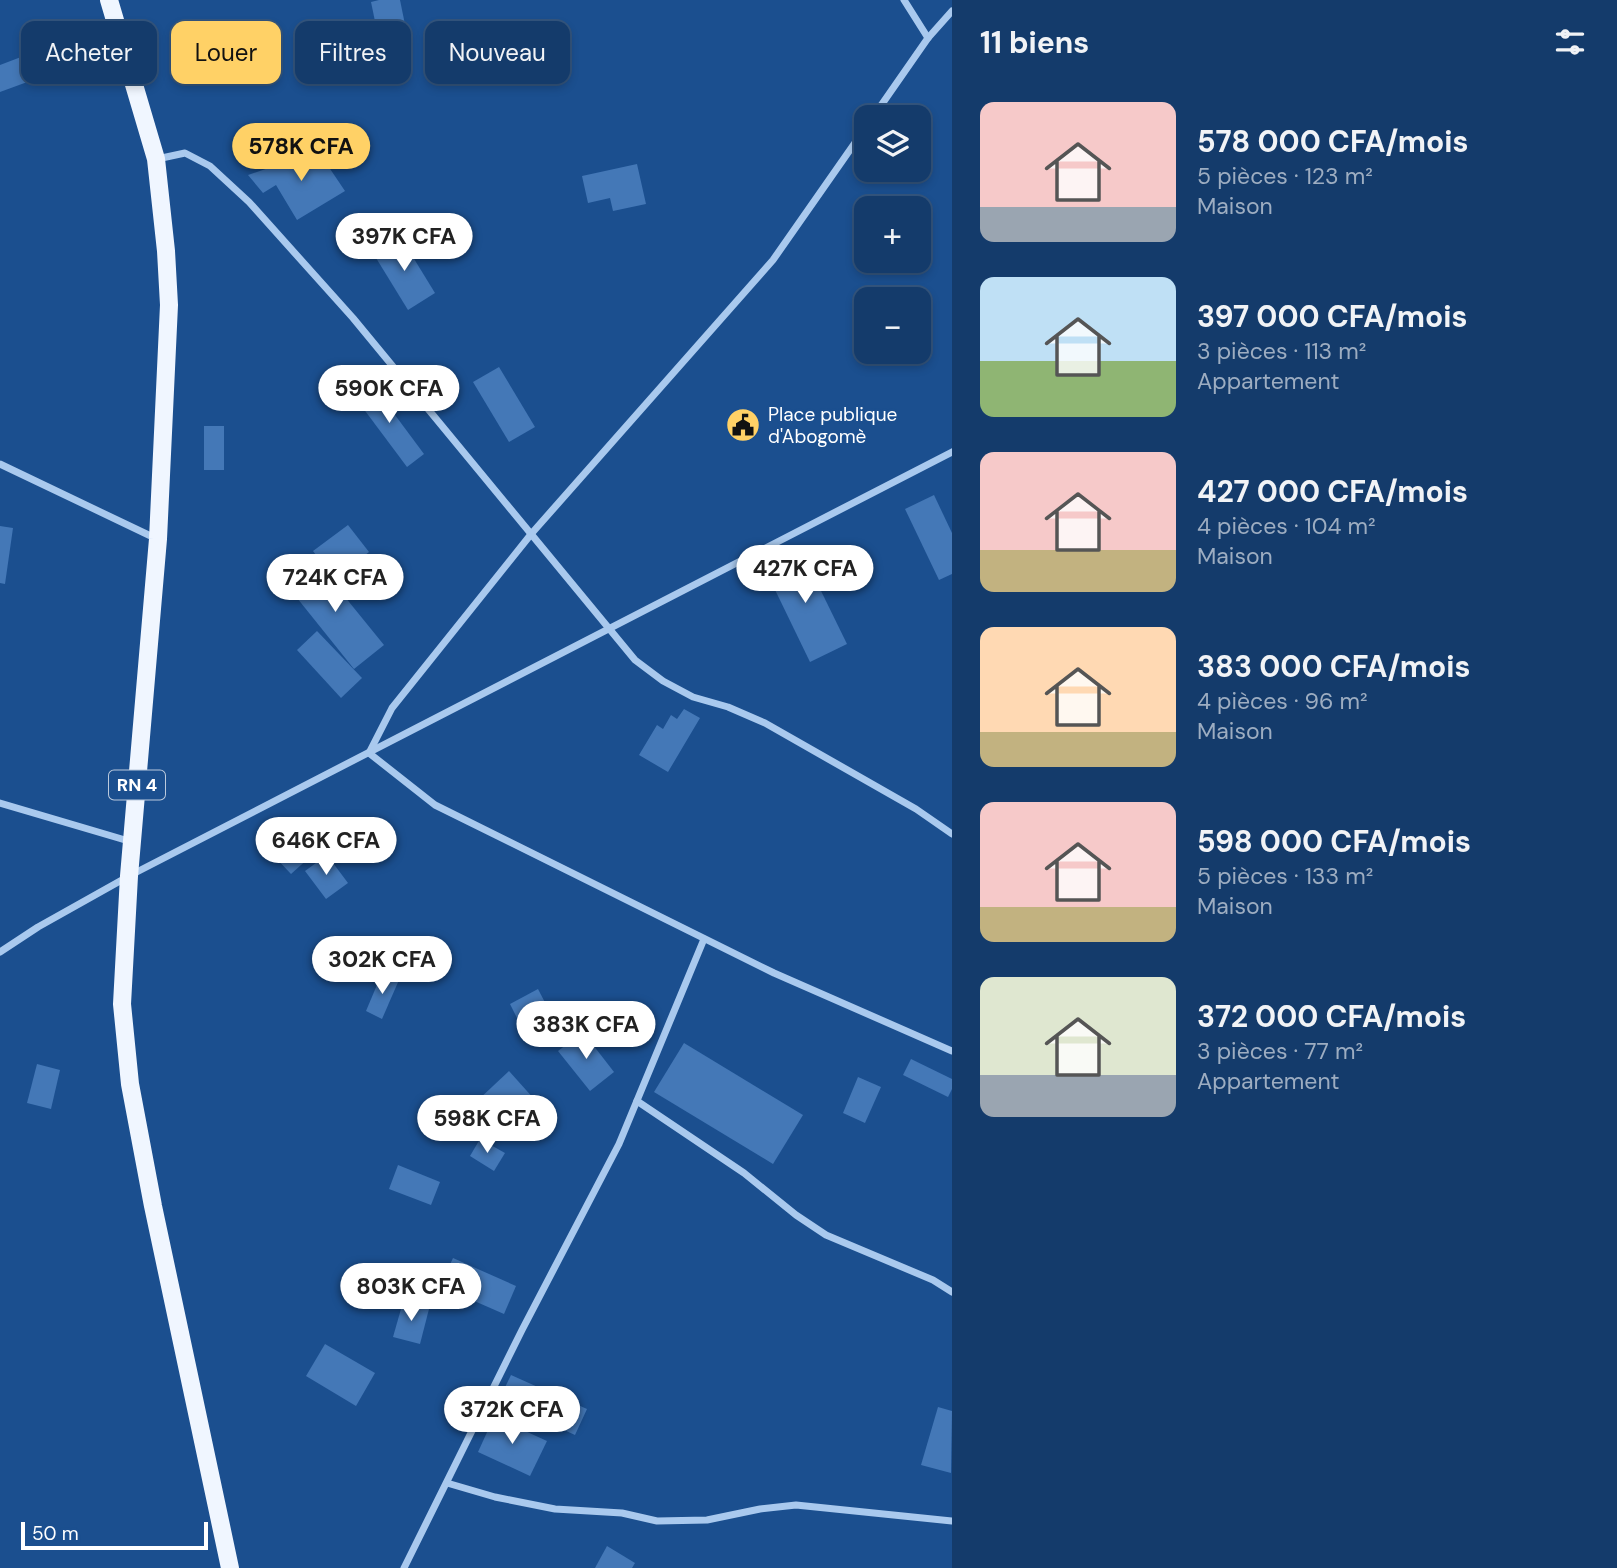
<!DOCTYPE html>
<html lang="fr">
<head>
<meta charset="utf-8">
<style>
  :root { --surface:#143b6b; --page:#214673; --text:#f1f3f6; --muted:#9dadc1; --line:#33557e; --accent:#ffd166 }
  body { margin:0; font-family:"DM Sans",sans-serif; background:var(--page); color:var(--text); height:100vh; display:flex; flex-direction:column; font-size:26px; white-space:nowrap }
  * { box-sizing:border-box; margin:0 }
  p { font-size:23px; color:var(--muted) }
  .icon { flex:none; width:38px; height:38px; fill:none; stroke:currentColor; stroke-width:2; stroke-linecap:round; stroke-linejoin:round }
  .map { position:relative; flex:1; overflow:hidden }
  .details { display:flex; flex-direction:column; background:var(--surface); width:665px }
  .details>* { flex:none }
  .banner { position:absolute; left:21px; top:21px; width:665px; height:63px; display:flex; gap:14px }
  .fabs { position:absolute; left:854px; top:105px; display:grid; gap:14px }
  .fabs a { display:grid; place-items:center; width:77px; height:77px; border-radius:14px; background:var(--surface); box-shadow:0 4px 10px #0003,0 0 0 2px var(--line); font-size:35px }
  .scale { position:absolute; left:21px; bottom:18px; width:187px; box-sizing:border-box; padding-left:7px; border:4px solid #fff; border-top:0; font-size:19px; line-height:24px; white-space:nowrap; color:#fff; -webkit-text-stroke:5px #1b4f8f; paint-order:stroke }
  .price { position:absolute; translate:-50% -60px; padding:0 16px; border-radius:24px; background:#fff; color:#222; font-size:23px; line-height:46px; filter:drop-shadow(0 2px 4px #0008) }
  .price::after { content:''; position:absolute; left:50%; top:42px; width:21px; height:16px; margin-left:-10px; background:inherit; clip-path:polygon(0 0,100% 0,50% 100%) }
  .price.current { background:var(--accent); color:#111 }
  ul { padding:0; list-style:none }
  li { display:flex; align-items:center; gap:21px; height:175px; padding:0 28px }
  li span { display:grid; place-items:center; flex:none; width:196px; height:140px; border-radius:14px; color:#555 }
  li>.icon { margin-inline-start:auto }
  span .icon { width:84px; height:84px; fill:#fffc; stroke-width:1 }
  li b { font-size:30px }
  h2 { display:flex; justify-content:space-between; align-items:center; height:84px; padding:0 28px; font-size:30px }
  .pill { padding:0 24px; border-radius:14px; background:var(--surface); box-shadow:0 4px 10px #0003,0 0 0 2px var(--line); font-size:24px; line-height:63px }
  .pill.current { background:var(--accent); color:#111 }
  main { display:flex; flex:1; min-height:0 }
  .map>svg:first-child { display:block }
  .building { fill:#4478b7 }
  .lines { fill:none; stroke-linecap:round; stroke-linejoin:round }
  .minor { stroke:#a9c9ee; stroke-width:7 }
  .primary { stroke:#f0f6ff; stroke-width:18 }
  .labels { text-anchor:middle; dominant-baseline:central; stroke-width:5; stroke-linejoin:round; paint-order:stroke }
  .shield { fill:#1b4f8f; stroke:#bbcadd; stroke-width:2 }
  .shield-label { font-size:18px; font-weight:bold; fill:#fff }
  .poi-label { font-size:19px; fill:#fff; stroke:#1b4f8f; text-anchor:start }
</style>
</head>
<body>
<main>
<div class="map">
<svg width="952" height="1568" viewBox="0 0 952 1568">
  <rect width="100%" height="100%" fill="#1b4f8f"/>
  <g class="building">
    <polygon points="379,0 400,0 410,49 382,55 371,2"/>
    <polygon points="518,22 520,56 504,57 503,24"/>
    <polygon points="21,57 30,81 0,92 0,65"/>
    <polygon points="318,151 345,191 297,220 276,185 263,193 248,175"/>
    <polygon points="637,164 646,204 613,211 610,198 588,203 582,176"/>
    <polygon points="400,236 435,293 408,310 373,253"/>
    <polygon points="499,367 535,427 509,442 473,382"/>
    <polygon points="372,384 424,454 407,467 354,396"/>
    <rect x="204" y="426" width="20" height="44"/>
    <polygon points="934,495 952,533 952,574 939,580 905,509"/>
    <polygon points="348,525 369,552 334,579 313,551"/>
    <polygon points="0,526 13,528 5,584 0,583"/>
    <polygon points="800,548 847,644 810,662 763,565"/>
    <polygon points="315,560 384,645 354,669 285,583"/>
    <polygon points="317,631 362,678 341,698 297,650"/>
    <polygon points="684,709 700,718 668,772 639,755 657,725 663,729 671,715 677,719"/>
    <polygon points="315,823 330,839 291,874 276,858"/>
    <polygon points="327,855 348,883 326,899 305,871"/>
    <polygon points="382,973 399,980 382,1019 366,1011"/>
    <polygon points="538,989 552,1016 523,1030 510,1004"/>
    <polygon points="583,1032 614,1072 590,1091 558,1051"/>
    <polygon points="684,1043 803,1115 773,1164 654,1092"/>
    <polygon points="911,1059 952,1079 952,1089 948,1097 903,1075"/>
    <polygon points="37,1064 60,1070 51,1109 27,1103"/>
    <polygon points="509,1071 535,1100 503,1130 477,1101"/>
    <polygon points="858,1077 881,1087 865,1123 843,1113"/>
    <polygon points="480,1139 505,1153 494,1171 470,1156"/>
    <polygon points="398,1165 440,1182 431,1205 389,1189"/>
    <polygon points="453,1258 516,1286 504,1314 440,1286"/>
    <polygon points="403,1302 429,1309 420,1344 393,1337"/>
    <polygon points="325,1344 375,1373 356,1406 306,1376"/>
    <polygon points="511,1375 587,1409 575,1435 499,1400"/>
    <polygon points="938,1407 952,1411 951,1473 921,1465"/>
    <polygon points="494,1417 547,1441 530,1476 478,1452"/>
    <polygon points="607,1546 635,1563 632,1568 595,1568"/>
  </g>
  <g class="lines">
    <g class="minor">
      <polyline points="904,0 928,38"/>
      <polyline points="873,117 928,38 952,11"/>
      <polyline points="866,127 773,260 532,533 392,708 369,753 435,805 774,973 952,1051"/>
      <polyline points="157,159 185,153 210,166 249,202 353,318 635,660 663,681 693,697 728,707 765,723 916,809 952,834"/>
      <polyline points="0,464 157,539"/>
      <polyline points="0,803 132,842"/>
      <polyline points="0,952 38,927 129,876 952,452"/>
      <polyline points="637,1101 744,1173 796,1215 826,1235 933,1280 952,1292"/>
      <polyline points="447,1483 495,1497 555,1509 622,1513 657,1521 707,1520 760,1509 796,1505 952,1521"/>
      <polyline points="404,1568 522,1330 619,1144 704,939"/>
    </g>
    <polyline class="primary" points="109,0 156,159 166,251 169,305 158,539 129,876 122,1004 130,1084 153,1206 230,1568"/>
  </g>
  <defs>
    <g id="civic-disc" transform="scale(1.75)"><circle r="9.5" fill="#ffd166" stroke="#1b4f8f"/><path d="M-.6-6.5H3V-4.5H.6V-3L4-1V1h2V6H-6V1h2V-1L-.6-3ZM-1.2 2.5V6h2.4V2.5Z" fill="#111"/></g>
  </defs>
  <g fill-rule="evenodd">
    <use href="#civic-disc" x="743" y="425"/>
  </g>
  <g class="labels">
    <rect class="shield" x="109" y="770.5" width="56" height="29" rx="5"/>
    <g class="shield-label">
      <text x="137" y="785">RN 4</text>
    </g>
    <g class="poi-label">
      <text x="768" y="414">Place publique<tspan x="768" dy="22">d'Abogomè</tspan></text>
    </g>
  </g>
</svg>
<div class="fabs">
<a><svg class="icon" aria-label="layers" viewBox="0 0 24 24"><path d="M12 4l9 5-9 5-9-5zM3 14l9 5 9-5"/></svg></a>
<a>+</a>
<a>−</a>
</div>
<div class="scale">50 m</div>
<b class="price current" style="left:301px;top:183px">578K CFA</b>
<b class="price" style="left:404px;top:273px">397K CFA</b>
<b class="price" style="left:389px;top:425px">590K CFA</b>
<b class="price" style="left:805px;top:605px">427K CFA</b>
<b class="price" style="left:335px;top:614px">724K CFA</b>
<b class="price" style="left:326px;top:877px">646K CFA</b>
<b class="price" style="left:382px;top:996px">302K CFA</b>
<b class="price" style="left:586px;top:1061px">383K CFA</b>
<b class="price" style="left:487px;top:1155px">598K CFA</b>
<b class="price" style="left:411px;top:1323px">803K CFA</b>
<b class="price" style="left:512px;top:1446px">372K CFA</b>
<div class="banner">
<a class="pill">Acheter</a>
<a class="pill current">Louer</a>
<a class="pill">Filtres</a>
<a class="pill">Nouveau</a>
</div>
</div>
<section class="details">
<h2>11 biens<svg class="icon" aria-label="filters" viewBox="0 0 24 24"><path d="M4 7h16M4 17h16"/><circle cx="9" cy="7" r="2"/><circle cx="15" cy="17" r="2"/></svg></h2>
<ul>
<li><span style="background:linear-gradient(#f6c9c9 75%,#9aa5b1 0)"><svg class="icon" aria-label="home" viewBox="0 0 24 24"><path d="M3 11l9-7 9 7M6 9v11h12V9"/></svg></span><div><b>578 000 CFA/mois</b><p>5 pièces · 123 m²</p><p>Maison</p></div></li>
<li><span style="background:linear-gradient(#bfe0f5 60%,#8fb573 0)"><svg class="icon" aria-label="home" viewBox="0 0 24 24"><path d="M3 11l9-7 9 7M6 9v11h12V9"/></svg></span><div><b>397 000 CFA/mois</b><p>3 pièces · 113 m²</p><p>Appartement</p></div></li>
<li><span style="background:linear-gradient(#f6c9c9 70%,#c2b280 0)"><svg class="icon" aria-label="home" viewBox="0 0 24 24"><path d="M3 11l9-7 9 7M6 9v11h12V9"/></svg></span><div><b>427 000 CFA/mois</b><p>4 pièces · 104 m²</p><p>Maison</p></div></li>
<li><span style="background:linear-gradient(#ffd9b3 75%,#c2b280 0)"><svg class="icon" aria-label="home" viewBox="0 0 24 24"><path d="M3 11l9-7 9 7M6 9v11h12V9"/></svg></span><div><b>383 000 CFA/mois</b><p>4 pièces · 96 m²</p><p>Maison</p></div></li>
<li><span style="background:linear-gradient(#f6c9c9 75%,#c2b280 0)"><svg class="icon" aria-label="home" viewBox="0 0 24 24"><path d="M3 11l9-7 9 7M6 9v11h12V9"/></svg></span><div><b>598 000 CFA/mois</b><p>5 pièces · 133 m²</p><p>Maison</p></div></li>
<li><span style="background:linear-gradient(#dfe7d0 70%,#9aa5b1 0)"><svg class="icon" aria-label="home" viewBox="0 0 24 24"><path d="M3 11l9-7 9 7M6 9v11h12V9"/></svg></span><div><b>372 000 CFA/mois</b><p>3 pièces · 77 m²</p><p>Appartement</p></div></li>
</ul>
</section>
</main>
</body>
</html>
